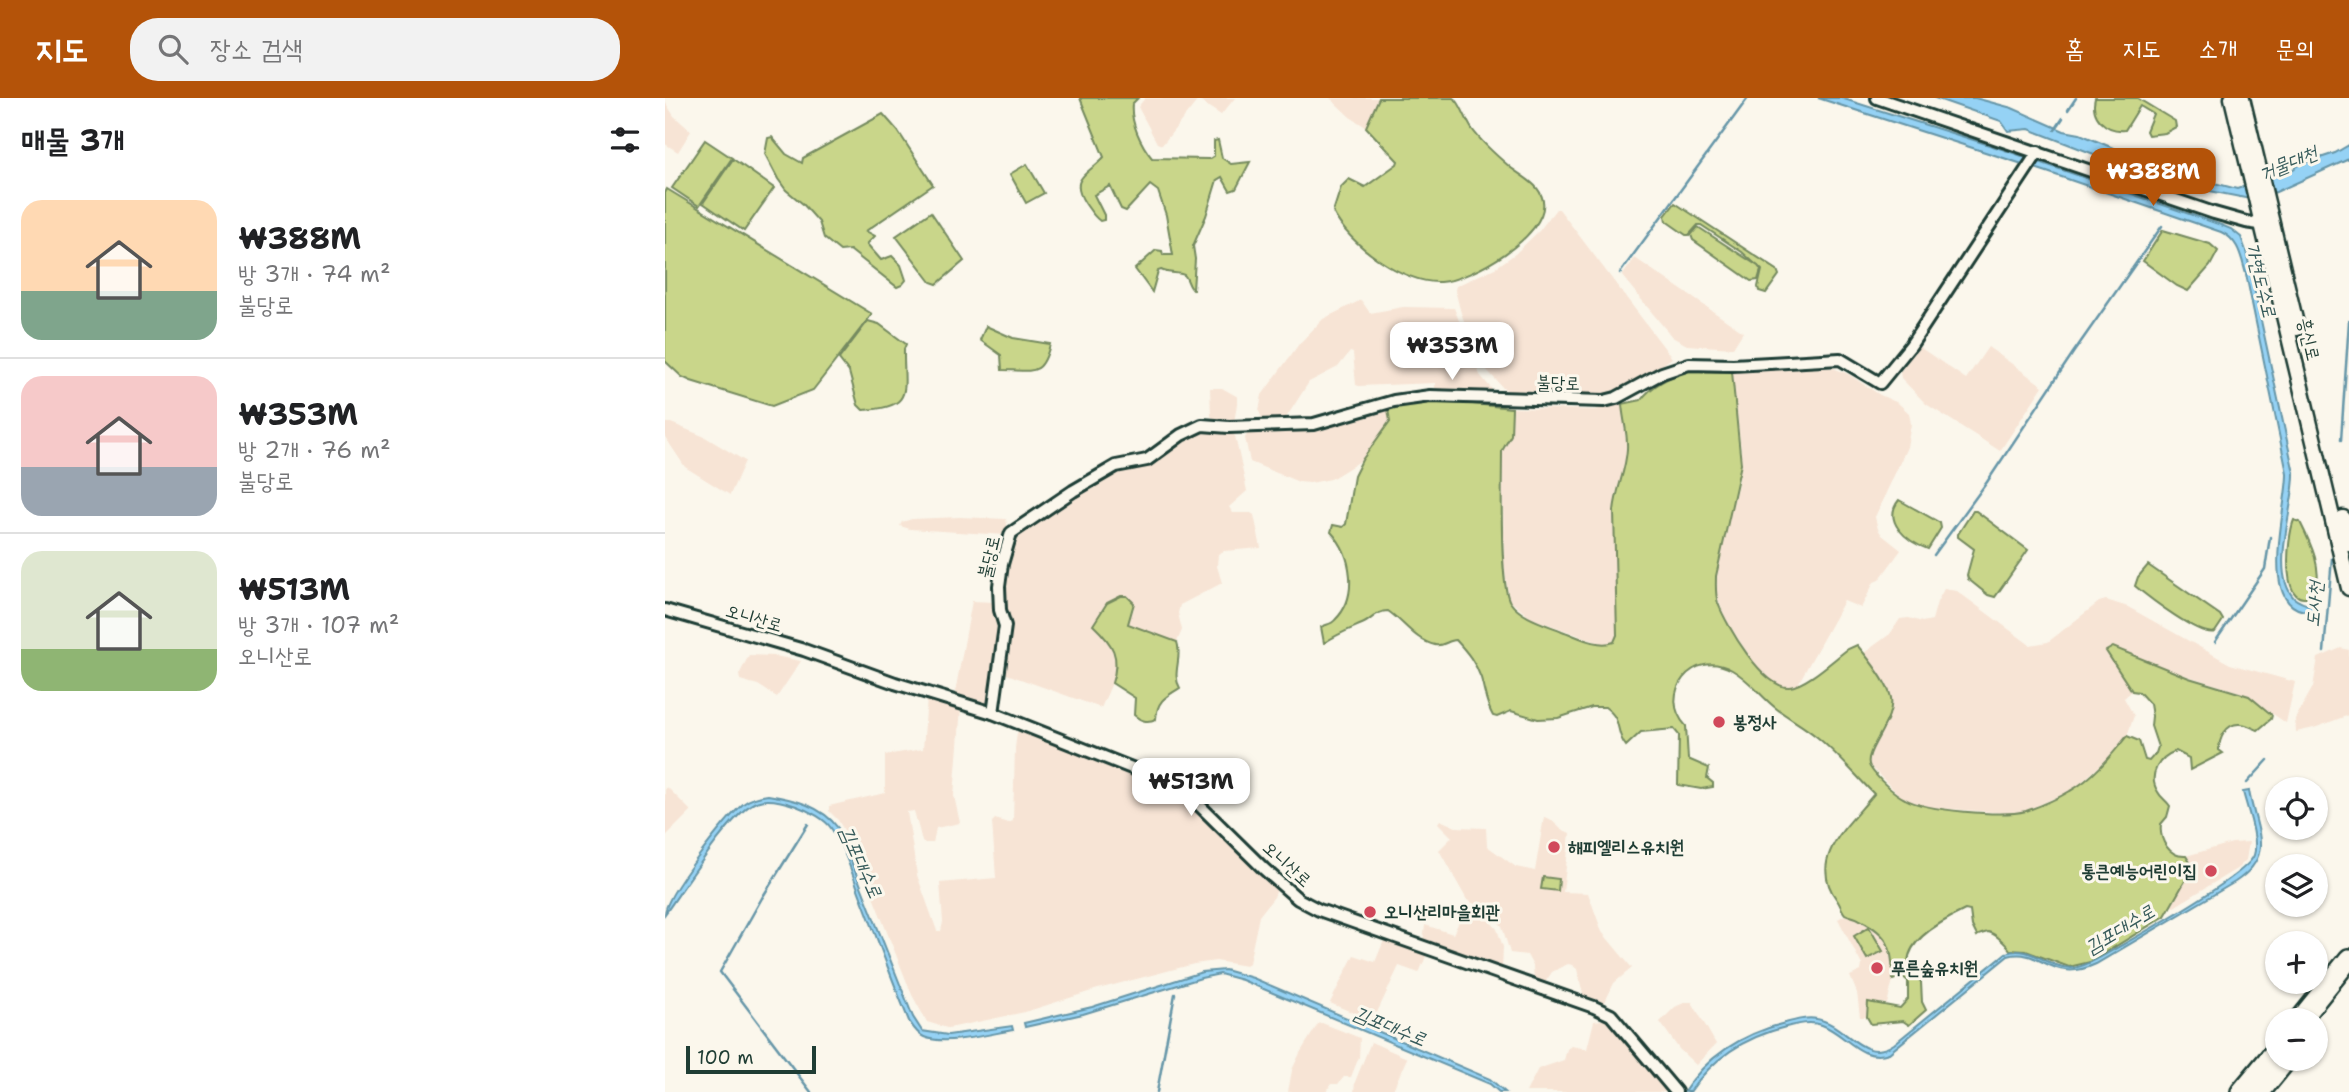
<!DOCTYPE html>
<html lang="ko">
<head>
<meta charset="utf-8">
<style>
  :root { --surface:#fff; --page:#f2f2f2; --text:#202124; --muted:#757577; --line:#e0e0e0; --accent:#b45309 }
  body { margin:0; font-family:"Shantell Sans","Poor Story",sans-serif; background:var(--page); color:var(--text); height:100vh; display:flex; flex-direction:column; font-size:26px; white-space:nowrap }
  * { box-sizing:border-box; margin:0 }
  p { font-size:23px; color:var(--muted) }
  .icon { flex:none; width:38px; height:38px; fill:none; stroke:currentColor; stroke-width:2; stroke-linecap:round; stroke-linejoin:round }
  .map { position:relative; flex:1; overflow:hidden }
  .sheet { display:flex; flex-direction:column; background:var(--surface); width:665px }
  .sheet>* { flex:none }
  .controls { position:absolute; left:1600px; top:679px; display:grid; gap:14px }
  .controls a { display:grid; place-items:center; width:63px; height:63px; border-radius:50%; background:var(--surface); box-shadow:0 2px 5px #0004; font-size:35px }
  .scale { position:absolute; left:21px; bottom:18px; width:130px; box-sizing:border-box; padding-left:7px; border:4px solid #1f3d34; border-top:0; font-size:19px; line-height:24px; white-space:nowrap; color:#1f3d34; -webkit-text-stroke:5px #fbf7ec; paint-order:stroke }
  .price { position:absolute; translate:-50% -60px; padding:0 16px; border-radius:14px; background:#fff; color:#222; font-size:23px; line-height:46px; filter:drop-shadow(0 2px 4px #0008) }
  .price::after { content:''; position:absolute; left:50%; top:42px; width:21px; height:16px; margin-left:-10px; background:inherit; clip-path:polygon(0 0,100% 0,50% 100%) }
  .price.on { background:var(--accent); color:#fff }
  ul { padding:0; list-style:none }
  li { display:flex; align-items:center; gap:21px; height:175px; padding:0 21px }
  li+li { border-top:2px solid var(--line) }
  li span { display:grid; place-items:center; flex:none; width:196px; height:140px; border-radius:21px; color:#555 }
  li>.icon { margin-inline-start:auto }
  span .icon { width:84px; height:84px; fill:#fffc; stroke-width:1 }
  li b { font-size:30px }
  h2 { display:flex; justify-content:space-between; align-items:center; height:84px; padding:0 21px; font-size:30px }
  header { display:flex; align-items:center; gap:42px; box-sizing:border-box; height:98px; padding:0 35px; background:var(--accent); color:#fff }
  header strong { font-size:33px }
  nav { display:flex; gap:38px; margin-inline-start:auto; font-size:24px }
  .search { width:490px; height:63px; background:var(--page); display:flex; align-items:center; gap:18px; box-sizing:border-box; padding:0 24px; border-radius:28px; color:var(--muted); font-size:26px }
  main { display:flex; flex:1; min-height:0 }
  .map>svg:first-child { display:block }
  .built { fill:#f7e4d5 }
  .green { fill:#c9d68a; stroke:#748a5f; stroke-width:2 }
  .water { fill:#95d2f5; stroke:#6696a8; stroke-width:2 }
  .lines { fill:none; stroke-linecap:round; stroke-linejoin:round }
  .stream { stroke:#6696a8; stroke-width:2.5 }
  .street-casing { stroke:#1f3d34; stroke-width:16 }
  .secondary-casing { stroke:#1f3d34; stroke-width:19 }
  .highway-casing { stroke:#1f3d34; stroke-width:24 }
  .street { stroke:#fbf7ec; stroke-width:10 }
  .secondary { stroke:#fbf7ec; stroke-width:14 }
  .highway { stroke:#fbf7ec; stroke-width:19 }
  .poi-dot { fill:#d1495b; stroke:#fbf7ec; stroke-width:2.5 }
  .labels { text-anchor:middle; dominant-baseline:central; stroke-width:6; stroke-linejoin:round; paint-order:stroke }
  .street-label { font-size:18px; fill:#1f3d34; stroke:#fbf7ec }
  .poi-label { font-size:18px; font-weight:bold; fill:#1f3d34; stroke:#fbf7ec; text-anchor:start }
  .water-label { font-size:19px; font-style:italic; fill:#375b5b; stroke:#fbf7ec }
</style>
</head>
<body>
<header>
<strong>지도</strong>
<div class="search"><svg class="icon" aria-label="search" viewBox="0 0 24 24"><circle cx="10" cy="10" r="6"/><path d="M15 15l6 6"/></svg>장소 검색</div>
<nav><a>홈</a><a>지도</a><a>소개</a><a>문의</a></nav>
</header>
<main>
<section class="sheet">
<h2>매물 3개<svg class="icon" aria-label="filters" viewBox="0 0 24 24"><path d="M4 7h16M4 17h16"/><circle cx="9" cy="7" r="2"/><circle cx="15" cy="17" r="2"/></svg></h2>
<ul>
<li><span style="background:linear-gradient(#ffd9b3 65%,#7fa58c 0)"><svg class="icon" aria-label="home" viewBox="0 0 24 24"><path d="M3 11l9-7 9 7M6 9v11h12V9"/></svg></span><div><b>₩388M</b><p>방 3개 · 74 m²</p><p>불당로</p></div></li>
<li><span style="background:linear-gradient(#f6c9c9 65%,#9aa5b1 0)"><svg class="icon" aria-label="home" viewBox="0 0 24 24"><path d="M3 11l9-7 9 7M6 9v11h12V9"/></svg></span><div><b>₩353M</b><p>방 2개 · 76 m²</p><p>불당로</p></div></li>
<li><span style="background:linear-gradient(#dfe7d0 70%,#8fb573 0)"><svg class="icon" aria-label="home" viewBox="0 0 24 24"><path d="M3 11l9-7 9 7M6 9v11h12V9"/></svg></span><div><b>₩513M</b><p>방 3개 · 107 m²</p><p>오니산로</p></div></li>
</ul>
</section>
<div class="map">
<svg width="1684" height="994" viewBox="0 0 1684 994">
  <rect width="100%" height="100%" fill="#fbf7ec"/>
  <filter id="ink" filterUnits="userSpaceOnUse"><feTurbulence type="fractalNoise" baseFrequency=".0143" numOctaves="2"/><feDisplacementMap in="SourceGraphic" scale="14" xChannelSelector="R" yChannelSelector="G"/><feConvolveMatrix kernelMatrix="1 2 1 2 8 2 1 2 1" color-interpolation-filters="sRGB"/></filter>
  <g filter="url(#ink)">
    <g class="built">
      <polygon points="480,0 570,0 556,17 533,2 497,47 492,45 473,9"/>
      <polygon points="665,0 714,0 701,29 685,19"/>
      <polygon points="0,4 9,18 26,33 13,54 0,46"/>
      <polygon points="891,111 894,111 1007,260 970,286 944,298 932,299 853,297 838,290 822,272 813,258 796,215 790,192 791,188 830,170 850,156 874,133"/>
      <polygon points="970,160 1078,234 1068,250 1022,247 1007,239 957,178"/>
      <polygon points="696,202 705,215 738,209 789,210 815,277 830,295 770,295 770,285 694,288 691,287 688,255 685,254 673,269 644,284 619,323 598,323 594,313 597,297 634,246 658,221"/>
      <polygon points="1253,248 1301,281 1323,249 1378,288 1335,353 1261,306 1236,280 1235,274"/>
      <polygon points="1131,269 1168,270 1183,276 1215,297 1233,305 1244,315 1246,326 1242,349 1210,419 1213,431 1217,437 1236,452 1214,482 1209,484 1196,510 1179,503 1133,586 1125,589 1116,588 1105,583 1091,569 1060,520 1051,495 1053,462 1074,382 1076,353 1067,274"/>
      <polygon points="545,290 557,290 573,299 569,325 554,324 546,318"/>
      <polygon points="957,306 962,352 960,368 951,395 949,413 952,537 951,542 945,546 935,545 866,520 844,502 839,466 837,353 846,337 847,310 930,312"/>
      <polygon points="723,311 725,323 697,362 666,381 645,385 634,384 585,364 580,340 584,333"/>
      <polygon points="0,325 6,325 40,339 80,363 65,397 20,369 0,339"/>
      <polygon points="544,332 565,335 570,338 582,393 564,409 568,415 586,415 589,417 596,450 559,453 553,456 552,468 557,485 515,507 513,515 517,532 512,544 463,526 469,510 438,536 448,552 452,566 447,585 436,610 336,574 337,495 342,453 354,432 447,375 536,333"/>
      <polygon points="295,419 341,421 343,432 340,437 245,431 235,428 237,424 247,421"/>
      <polygon points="1279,491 1292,493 1365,547 1383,544 1434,504 1441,502 1463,509 1565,566 1630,584 1621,625 1577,595 1442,553 1467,593 1459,600 1469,618 1462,638 1448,656 1408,692 1360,713 1343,715 1271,710 1248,705 1237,700 1204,667 1203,659 1224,620 1214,575 1199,555 1225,536 1235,521 1244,520 1257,524 1267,522 1272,504"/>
      <polygon points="307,503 330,504 336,526 325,606 322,609 289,600"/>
      <polygon points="1676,550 1684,552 1684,617 1649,630 1631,634 1630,621 1648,589 1653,560"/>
      <polygon points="84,557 110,558 136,563 112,599 93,587 75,582 74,577"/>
      <polygon points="262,600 296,609 289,698 295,725 271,730 268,745 260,745 257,743 249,713 242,714 252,777 272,833 276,833 278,824 275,785 331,780 327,724 330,721 343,725 348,723 350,650 352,635 355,632 513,695 527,706 613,789 609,799 594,818 584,865 581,868 551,863 529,866 433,891 360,914 289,929 282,930 262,924 247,897 187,746 173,722 164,713 164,708 220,695 220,657 258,651"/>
      <polygon points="2,689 26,713 0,739 0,692"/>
      <polygon points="879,719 885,721 896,731 905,735 898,794 923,795 937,834 967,870 949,885 939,906 935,907 919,900 912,871 907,867 903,866 887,874 879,886 869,883 868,868 862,857 845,855 837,828 826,815 802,802 774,752 787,739 773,725 775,722 791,729 821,730 822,748 851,769 870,773"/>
      <polygon points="1584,744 1581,762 1573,770 1509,809 1507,808 1527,770 1521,758 1567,745"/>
      <polygon points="802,808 825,823 832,831 838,849 837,872 758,845 760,827 788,836"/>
      <polygon points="1180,817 1189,819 1216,834 1225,851 1228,882 1222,906 1203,904 1202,919 1195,919 1192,895 1185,878 1196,873 1197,867 1173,821"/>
      <polygon points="720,840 762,856 754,875 734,868 708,923 665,905 689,857 710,864"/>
      <polygon points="1021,904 1027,904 1051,946 1031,967 1014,951 995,924 1010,909"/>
      <polygon points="942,921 966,945 1005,994 861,994 873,971 899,962 902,951 906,948 922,951 929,923"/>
      <polygon points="657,925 695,940 694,959 686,979 679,979 673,986 666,986 661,994 623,994 627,972 635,955 653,926"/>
      <polygon points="706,944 742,960 727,994 689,994 690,984"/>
    </g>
    <g class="green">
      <path d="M415,0H473L467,6C465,24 476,47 487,60L544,61L549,58V43L553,42L557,60L566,66L585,64L571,91L565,93L557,79L552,82L541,118L528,148L530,161L528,192C523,188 523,180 519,177C513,174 504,176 496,172L493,173L487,194L470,171L491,152L497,153L498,157H508L501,117L493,93L485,87L461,113L456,111L445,88L429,97L439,117V122L435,123C428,118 425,112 420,105C403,79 424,76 439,59Z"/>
      <path d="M714,0H788L792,3C798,11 801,22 807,31C817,45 832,58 845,69C857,79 875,86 878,103C884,137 805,183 775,184C739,186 683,146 668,114L676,89L684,81L700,89L732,66L733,63L701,29Z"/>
      <path d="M1430,0H1472L1510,23L1511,29L1500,35L1483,37L1481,33L1488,16L1475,8L1460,32C1441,34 1425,19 1430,0Z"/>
      <polygon points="218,16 233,33 268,87 201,133 210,138 202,146 216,162 227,158 236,167 241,182 237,187 232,189 185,152 175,153 159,140 154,124 138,106 121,92 113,81 100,56 103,40 107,39 121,56 137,65 138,60"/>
      <polygon points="40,42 67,60 34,108 7,90"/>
      <polygon points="68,61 109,90 79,133 38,105"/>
      <polygon points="362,66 379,95 361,105 345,76"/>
      <polygon points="2,91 207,216 148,292 107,308 26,283 17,279 0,263 0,95"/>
      <polygon points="1010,105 1112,172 1114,177 1101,195 1094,193 1093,189 1097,172 1077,154 1036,127 1033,127 1024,137 1021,137 1001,123 1000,118"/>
      <polygon points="266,114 299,163 272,186 266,184 231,138"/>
      <polygon points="1033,129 1093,168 1096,172 1093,182 1086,183 1028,142 1026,137"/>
      <polygon points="1498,132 1545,146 1553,153 1545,168 1523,193 1512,188 1478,163"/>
      <path d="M203,223L214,226L241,246L239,251C238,292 251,310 198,312L193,307L184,274L174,261Z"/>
      <path d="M321,228L348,240L385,246C377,280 367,272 337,272L336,257L315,242Z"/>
      <path d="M1024,273L1067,274L1076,366L1051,478C1051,487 1050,496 1053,505C1061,527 1098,590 1124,589C1141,588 1169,561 1183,551L1192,547C1204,561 1218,578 1225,596C1234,621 1196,654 1205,669C1212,680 1228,695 1240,701C1261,713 1338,719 1361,713C1375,708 1392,701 1405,693C1427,681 1447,657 1462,638L1474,643L1480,662L1484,663L1491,655L1493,649L1486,628L1487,618L1485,606L1474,594L1467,593L1441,553L1448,549L1524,580L1584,598L1607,617L1606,621L1593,632C1588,630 1581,626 1575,626C1561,625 1554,641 1554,652L1558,655L1525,672L1524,660L1511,653C1494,659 1482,677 1493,694C1496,700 1501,702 1505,708L1502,719L1496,726C1494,742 1504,759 1521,758L1528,769L1500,818L1425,864L1404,869L1361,853L1345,852C1342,847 1330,835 1323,834C1322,834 1313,837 1312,838L1307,828L1305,813L1300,812C1281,821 1234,844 1245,872C1247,877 1252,879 1256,884L1257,904L1261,912L1244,927L1238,923L1206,926L1202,919L1203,904L1235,910L1243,901V883L1237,878L1228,882C1227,849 1225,837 1195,822C1191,819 1183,818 1180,816C1177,813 1175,806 1172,802C1141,760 1184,727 1209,696C1190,677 1173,656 1152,639C1139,628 1125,621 1112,611C1096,599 1085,582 1067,572C1027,550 992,597 1021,628L1023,661L1044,670L1042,680L1048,685V689L1036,691L1013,687L1014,637L1009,631L976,634L961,648C949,633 959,623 940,609H927L893,620L873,621L846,613L832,619L828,618C821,606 820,594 816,580C811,565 802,554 791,542C783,542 778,549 770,547C751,543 738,523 723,513C711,513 707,522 697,526C683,532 672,536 659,545L656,529C661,526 666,527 670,522C694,499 687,456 666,434L668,427L678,429L681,426L689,378L697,362L725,323L723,311C764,299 805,306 847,310L846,337L837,353C837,379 834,487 845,504C856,520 880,526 897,533C912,538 932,550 949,544L952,537L949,413C951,391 961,373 962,351C963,336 958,321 957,306L976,302C987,287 1005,278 1024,273Z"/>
      <path d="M1234,402L1275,425L1276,430L1263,451C1242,444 1217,423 1234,402Z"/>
      <polygon points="1308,413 1311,413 1363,452 1330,499 1323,497 1303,481 1302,477 1309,451 1293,439 1293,436"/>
      <path d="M1629,422L1635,424C1647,448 1657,469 1651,495C1614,521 1622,438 1629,422Z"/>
      <path d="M1483,467L1555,517L1558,522L1550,534C1536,540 1483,499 1470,488L1473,479Z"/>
      <path d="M456,498H462L469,505L463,526L512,544C518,561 506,575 515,590C500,599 492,603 491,621C482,625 476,623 469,617L470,600L447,585C456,558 448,546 428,527L442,505Z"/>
      <polygon points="878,779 894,781 893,793 876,791"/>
      <polygon points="1204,829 1218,853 1202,861 1189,838"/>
    </g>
    <g class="water">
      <path d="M1153,0H1176L1337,51L1556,127L1566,131L1576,139L1581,153L1629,375C1630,408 1604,473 1629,500C1635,505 1643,507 1650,509L1648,513C1589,518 1623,406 1622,375L1581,176C1576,159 1574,142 1556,134L1382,74Z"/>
      <polygon points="1270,0 1310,0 1347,10 1399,33 1415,36 1460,55 1493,63 1530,80 1572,91 1593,84 1604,76 1624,74 1634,67 1670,55 1684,47 1684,61 1611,94 1585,101 1545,93 1521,91 1493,74 1460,68 1364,31 1343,33 1336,23"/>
      <path d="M1584,693C1591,733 1611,757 1570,784L1431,866C1386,887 1377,849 1343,858L1224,955C1196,965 1181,936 1157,927C1145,923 1133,926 1121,929C1081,939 1048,959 1025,994H1019C1043,956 1078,936 1120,925C1131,922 1142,919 1152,921C1181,926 1198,967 1229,946L1341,855C1365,846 1383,870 1406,870C1415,870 1424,865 1432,861C1457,847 1583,778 1589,757C1594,742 1582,710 1578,694Z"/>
      <path d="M103,697C129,701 157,708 173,730L248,919L257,933L283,937L347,928L348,932C324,936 281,948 259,939C252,936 248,929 244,923C227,882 212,840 196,799C187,776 180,750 166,730C155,714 108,695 89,705C65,717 18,791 0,816C0,797 61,721 78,706C86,700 94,698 103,697Z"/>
      <polygon points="560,872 588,880 825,981 840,994 834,994 825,986 577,882 555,876 536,880 418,916 360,929 359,925 427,909 537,874"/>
    </g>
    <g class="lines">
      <g class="stream">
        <polyline points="1403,12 1411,0"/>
        <polyline points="1390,32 1398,20"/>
        <polyline points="955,175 1083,0"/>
        <polyline points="1676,342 1684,223"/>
        <polyline points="1269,457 1322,384 1408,255 1497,128"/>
        <polyline points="1550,544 1600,471 1605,439"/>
        <polyline points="1659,554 1667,460"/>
        <polyline points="1582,685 1603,662"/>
        <polyline points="143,726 97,800 55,874 146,994"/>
        <polyline points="492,994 510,896"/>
      </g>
      <g class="street-casing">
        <g id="street">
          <polyline points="1212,0 1549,115 1581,124 1601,127"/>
          <polyline points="0,512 139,552 230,585 328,615 502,684 531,704 599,771 633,801 654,812 929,909 946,917 1011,994"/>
          <polyline points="328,615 340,528 335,512 334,488 337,466 346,435 408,393 451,368 482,362 516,337 537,327 564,329 649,326 729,303 765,298 939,303 951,300 997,275 1024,266 1068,267 1175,261 1215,285 1246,247 1373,54"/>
        </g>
      </g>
      <g class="secondary-casing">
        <g id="secondary">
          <polyline points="1567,0 1684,490"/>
          <polyline points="1577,0 1632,230"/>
          <polyline points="1678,420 1684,446"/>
        </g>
      </g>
      <g class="highway-casing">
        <g id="highway">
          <polyline points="1635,922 1684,861"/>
          <polyline points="1576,994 1612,951"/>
          <polyline points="1595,994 1622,961"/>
        </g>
      </g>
      <use href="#street" class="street"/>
      <use href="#secondary" class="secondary"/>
      <use href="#highway" class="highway"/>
    </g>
  </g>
  <g class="poi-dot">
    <circle cx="1054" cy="624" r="7"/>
    <circle cx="889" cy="749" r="7"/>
    <circle cx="1546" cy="773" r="7"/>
    <circle cx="705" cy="814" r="7"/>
    <circle cx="1212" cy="870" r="7"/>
  </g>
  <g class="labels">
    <g class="street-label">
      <text transform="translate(1644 241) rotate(77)">흥신로</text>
      <text transform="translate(893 285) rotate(1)">불당로</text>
      <text transform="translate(324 459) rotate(-77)">불당로</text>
      <text transform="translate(89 520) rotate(16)">오니산로</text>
      <text transform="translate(622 766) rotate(42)">오니산로</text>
    </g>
    <g class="poi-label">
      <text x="1068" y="624">봉정사</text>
      <text x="903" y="749">해피엘리스유치원</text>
      <text x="1532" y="773" text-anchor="end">통큰예능어린이집</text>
      <text x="719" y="814">오니산리마을회관</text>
      <text x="1226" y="870">푸른숲유치원</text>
    </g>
    <g class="water-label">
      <text transform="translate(1623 65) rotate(-22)">거물대천</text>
      <text transform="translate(1596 182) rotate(76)">가현도수로</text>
      <text transform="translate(1649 506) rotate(-85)">도사천</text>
      <text transform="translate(196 764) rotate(66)">김포대수로</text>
      <text transform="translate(1455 831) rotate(-31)">김포대수로</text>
      <text transform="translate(725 928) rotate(22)">김포대수로</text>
    </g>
  </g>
</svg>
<div class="controls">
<a><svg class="icon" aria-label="locate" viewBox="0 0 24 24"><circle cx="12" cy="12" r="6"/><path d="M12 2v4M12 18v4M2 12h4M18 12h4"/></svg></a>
<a><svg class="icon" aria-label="layers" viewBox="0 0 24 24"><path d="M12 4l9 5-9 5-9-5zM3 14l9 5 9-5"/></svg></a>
<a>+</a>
<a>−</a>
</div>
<div class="scale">100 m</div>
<b class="price on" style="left:1488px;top:110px">₩388M</b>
<b class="price" style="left:787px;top:284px">₩353M</b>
<b class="price" style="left:526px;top:720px">₩513M</b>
</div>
</main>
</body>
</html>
